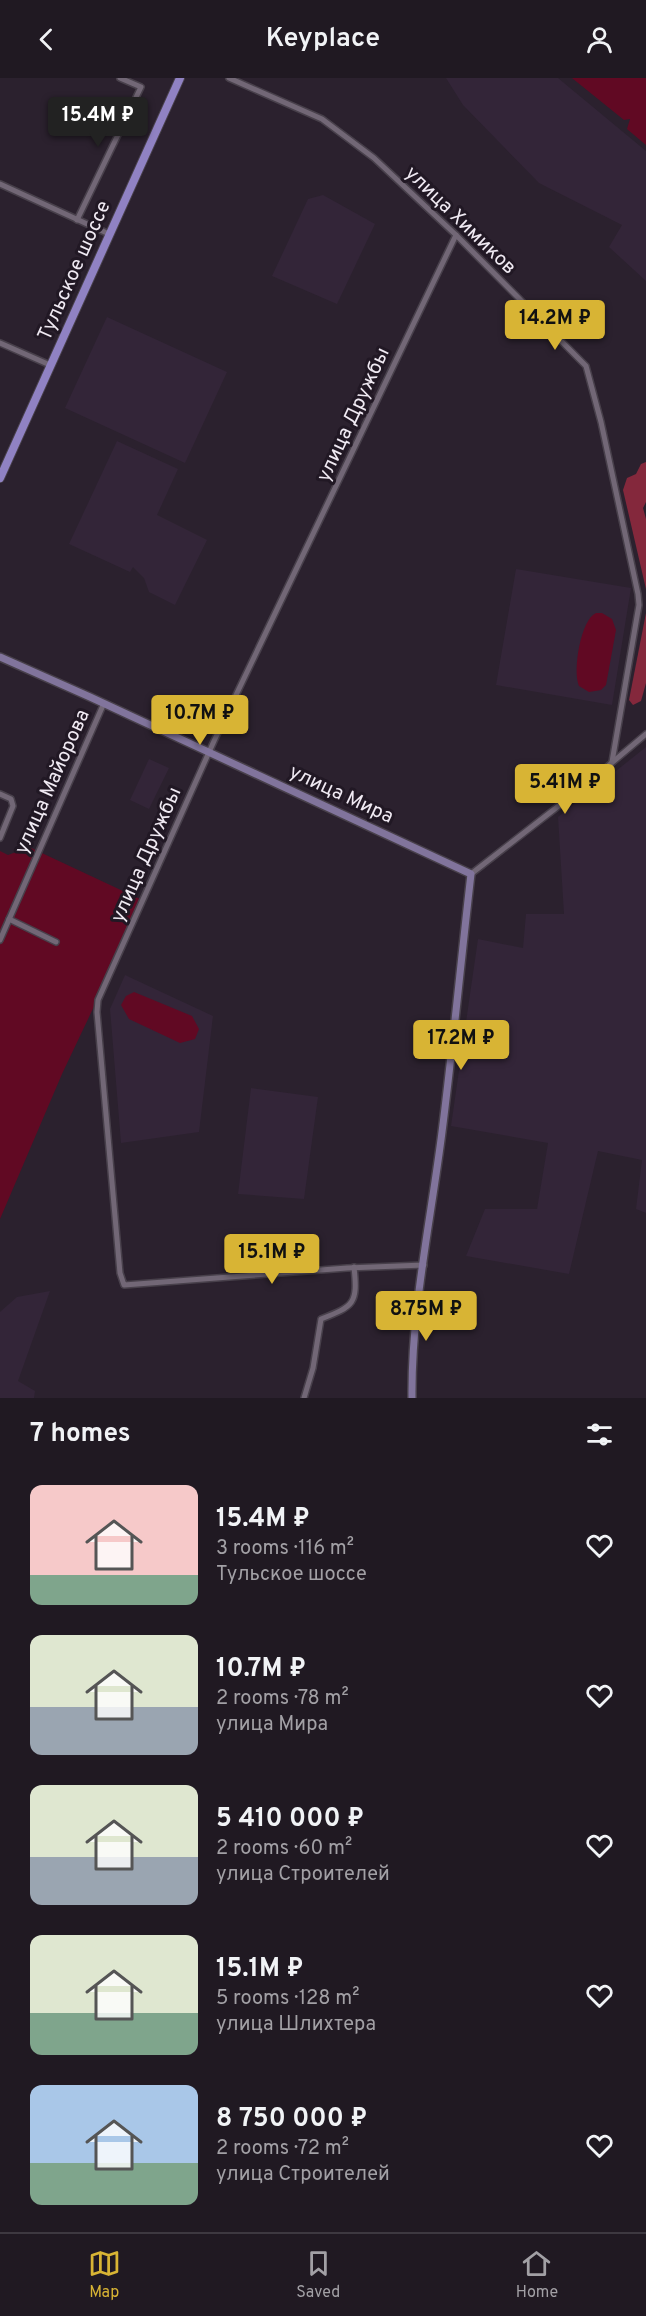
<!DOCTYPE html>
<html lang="en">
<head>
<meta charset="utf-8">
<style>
  :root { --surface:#201922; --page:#28222a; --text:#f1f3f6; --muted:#a2a0a5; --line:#3d3840; --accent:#d8b434 }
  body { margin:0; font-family:Overpass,sans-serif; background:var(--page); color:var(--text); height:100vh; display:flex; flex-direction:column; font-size:22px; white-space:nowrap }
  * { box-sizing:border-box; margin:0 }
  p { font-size:20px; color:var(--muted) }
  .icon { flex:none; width:33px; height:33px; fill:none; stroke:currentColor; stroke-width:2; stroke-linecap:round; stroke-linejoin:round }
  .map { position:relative; height:1320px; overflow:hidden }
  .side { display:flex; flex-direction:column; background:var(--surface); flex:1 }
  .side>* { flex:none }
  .price { position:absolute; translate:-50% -51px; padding:0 14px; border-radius:6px; background:var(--accent); color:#111; font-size:20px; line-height:39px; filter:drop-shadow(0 2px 3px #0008) }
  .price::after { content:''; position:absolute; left:50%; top:36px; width:18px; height:14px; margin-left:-9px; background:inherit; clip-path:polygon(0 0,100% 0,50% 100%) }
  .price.on { background:#222; color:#fff }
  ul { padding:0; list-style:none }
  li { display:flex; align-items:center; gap:18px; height:150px; padding:0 30px }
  li span { display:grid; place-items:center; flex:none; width:168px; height:120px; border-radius:12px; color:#555 }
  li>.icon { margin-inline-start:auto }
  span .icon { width:72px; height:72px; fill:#fffc; stroke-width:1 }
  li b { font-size:26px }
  h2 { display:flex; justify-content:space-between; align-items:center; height:72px; padding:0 30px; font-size:26px }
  header { display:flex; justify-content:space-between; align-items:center; height:78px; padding:0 30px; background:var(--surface); font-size:27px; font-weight:600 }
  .dock { display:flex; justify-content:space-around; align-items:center; height:84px; border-top:2px solid var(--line); background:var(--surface); font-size:16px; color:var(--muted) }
  .dock a { display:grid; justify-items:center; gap:3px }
  .dock .on { color:var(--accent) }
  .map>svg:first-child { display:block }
  .built { fill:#332538 }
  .green { fill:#610923 }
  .forest { fill:#84283c }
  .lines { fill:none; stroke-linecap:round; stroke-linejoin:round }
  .street-casing { stroke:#48404b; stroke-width:8 }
  .secondary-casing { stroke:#48404b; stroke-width:10 }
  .primary-casing { stroke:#48404b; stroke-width:10 }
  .street { stroke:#726776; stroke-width:5 }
  .secondary { stroke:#81749c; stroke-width:7 }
  .primary { stroke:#9082c3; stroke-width:8 }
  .labels { text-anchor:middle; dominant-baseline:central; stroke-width:6; stroke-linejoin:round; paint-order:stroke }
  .street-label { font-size:20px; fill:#f0eaf3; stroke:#211824 }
</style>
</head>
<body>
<header><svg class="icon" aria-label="back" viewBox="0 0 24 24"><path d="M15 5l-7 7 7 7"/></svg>Keyplace<svg class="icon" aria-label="person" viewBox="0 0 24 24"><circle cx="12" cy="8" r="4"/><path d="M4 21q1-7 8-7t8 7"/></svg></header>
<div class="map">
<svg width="646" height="1320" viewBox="0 0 646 1320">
  <rect width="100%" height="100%" fill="#2b212e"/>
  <g class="built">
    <polygon points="446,0 558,0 646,73 646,203 609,169 622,147 539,105 463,27"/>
    <polygon points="323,117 375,146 337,226 272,198 308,121"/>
    <polygon points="107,239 227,294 185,385 65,330"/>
    <polygon points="117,363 178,391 157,437 207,462 175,527 149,514 144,500 133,489 130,494 69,466"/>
    <polygon points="516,491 631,510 612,627 496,607"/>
    <polygon points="646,669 646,1135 636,1131 642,1082 598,1073 569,1196 466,1178 485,1131 537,1131 548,1065 451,1048 478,861 523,870 526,836 564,836 558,739"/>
    <polygon points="149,681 169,690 149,731 130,722"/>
    <polygon points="125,897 213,938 199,1054 121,1065 110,931"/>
    <polygon points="251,1010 318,1019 304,1121 238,1116"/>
    <polygon points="50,1213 18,1303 35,1313 34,1320 0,1320 0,1234 17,1219"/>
  </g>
  <g class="green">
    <polygon points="572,0 646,0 646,67 627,51 630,41 624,42"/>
    <path d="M596,535H602L612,541L616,552L606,607L601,612L589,614L579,608C572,593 581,541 596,535Z"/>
    <polygon points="29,769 140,821 125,863 62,996 0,1141 0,773 8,777"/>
    <polygon points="134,914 192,938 199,951 195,961 180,965 129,941 121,927 126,918"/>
  </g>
  <g class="forest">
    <polygon points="646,384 646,424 643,430 646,441 646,511 623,412 627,400 636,396 641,386"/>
    <polygon points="646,535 646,605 641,623 633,627 629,622"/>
  </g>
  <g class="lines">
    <g class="street-casing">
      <g id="street">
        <polyline points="229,0 322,41 374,80 456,157 586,288 601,344 638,516 639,527 612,684"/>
        <polyline points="0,106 109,156"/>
        <polyline points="77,142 141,9 120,0"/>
        <polyline points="0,265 50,287"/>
        <polyline points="0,716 11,721 13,728 0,760"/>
        <polyline points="471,796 583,709 646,656"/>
        <polyline points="9,841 56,864"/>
        <polyline points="0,862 104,625"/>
        <polyline points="424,1187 347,1190 124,1207 120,1195 97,934 98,922 214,663 456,157"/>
        <path d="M304,1320L313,1290L321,1241C354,1228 358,1226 354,1189"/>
      </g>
    </g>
    <g class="secondary-casing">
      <path id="secondary" d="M0,579L90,619L471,796C461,882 453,968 442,1054C431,1141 411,1232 412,1320"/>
    </g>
    <g class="primary-casing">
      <polyline id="primary" points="0,400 180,0"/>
    </g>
    <use href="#street" class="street"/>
    <use href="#secondary" class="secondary"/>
    <use href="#primary" class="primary"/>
  </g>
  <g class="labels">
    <g class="street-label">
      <text transform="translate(460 143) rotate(44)">улица Химиков</text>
      <text transform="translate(75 193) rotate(-66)">Тульское шоссе</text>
      <text transform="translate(354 337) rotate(-65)">улица Дружбы</text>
      <text transform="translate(53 704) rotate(-66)">улица Майорова</text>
      <text transform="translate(341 717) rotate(25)">улица Мира</text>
      <text transform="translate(147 777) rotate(-66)">улица Дружбы</text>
    </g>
  </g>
</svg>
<b class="price on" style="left:98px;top:70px">15.4M ₽</b>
<b class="price" style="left:555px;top:273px">14.2M ₽</b>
<b class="price" style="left:200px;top:668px">10.7M ₽</b>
<b class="price" style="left:565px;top:737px">5.41M ₽</b>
<b class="price" style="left:461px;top:993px">17.2M ₽</b>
<b class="price" style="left:272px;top:1207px">15.1M ₽</b>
<b class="price" style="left:426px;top:1264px">8.75M ₽</b>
</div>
<section class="side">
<h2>7 homes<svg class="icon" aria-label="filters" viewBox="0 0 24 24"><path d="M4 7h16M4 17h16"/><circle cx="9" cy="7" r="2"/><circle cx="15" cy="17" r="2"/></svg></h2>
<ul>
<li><span style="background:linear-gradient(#f6c9c9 75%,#7fa58c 0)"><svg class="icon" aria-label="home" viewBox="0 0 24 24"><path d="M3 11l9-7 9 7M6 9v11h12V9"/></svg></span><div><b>15.4M ₽</b><p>3 rooms · 116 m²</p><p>Тульское шоссе</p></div><svg class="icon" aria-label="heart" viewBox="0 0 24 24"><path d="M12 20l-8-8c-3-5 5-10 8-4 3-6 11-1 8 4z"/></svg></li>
<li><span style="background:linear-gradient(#dfe7d0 60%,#9aa5b1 0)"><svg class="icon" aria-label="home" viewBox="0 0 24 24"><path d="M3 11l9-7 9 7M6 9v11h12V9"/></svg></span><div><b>10.7M ₽</b><p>2 rooms · 78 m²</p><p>улица Мира</p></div><svg class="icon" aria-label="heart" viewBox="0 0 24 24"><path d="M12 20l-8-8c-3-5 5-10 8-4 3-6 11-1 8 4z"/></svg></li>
<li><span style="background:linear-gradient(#dfe7d0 60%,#9aa5b1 0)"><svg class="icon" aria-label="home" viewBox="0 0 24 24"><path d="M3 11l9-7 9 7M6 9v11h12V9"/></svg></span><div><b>5 410 000 ₽</b><p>2 rooms · 60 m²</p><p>улица Строителей</p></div><svg class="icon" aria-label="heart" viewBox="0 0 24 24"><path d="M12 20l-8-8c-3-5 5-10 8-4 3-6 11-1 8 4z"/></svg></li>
<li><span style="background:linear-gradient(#dfe7d0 65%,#7fa58c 0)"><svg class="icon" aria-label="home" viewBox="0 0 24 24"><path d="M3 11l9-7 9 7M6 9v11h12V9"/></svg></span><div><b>15.1M ₽</b><p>5 rooms · 128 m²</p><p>улица Шлихтера</p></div><svg class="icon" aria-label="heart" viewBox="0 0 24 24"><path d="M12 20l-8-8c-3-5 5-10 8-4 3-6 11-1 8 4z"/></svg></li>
<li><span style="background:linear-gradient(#a9c7e8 65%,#7fa58c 0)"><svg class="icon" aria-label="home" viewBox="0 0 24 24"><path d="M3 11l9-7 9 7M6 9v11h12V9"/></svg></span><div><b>8 750 000 ₽</b><p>2 rooms · 72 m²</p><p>улица Строителей</p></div><svg class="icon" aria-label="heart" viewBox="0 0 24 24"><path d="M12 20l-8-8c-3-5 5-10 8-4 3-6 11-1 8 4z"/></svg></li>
</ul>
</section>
<nav class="dock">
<a class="on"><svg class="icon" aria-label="map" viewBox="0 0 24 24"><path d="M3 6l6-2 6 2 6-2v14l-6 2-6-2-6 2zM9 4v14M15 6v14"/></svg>Map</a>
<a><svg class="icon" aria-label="saved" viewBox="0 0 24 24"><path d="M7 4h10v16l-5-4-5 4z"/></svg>Saved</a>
<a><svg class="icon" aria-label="home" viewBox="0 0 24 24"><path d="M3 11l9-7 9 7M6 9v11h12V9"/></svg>Home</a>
</nav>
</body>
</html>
